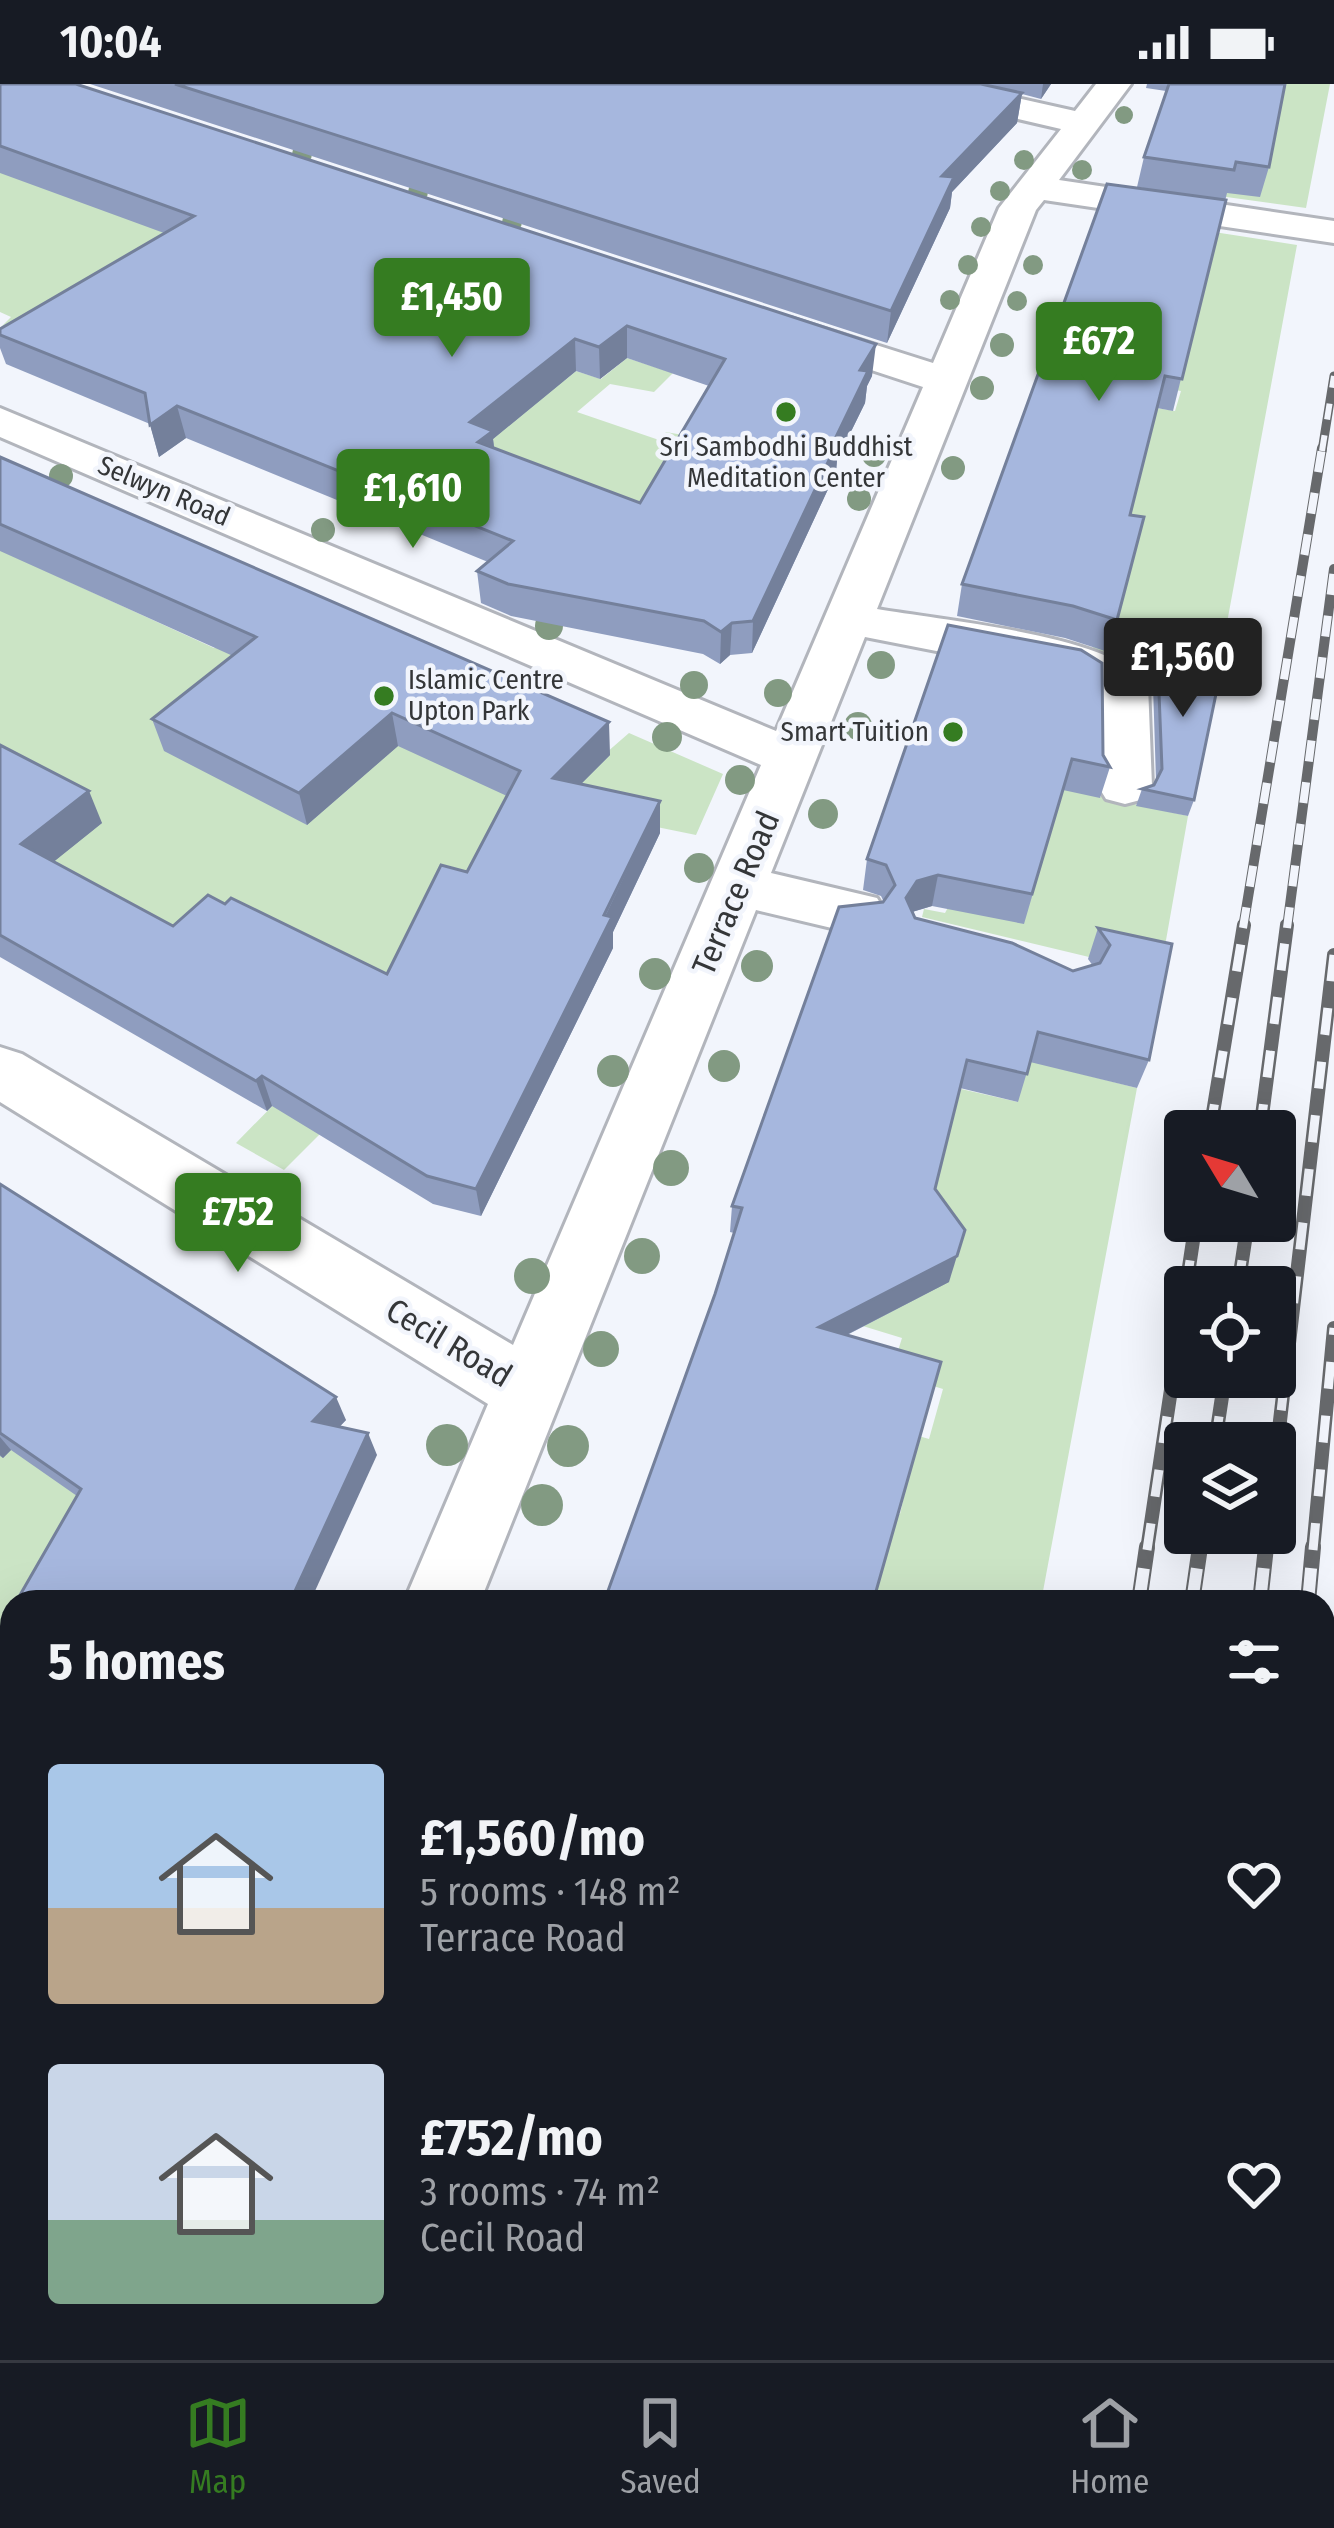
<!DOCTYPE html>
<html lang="en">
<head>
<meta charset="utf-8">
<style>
  :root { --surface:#171b24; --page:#242831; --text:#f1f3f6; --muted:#9ea1a6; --line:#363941; --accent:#357c21 }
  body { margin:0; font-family:"Fira Sans Condensed",sans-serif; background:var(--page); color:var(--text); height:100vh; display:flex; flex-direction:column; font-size:45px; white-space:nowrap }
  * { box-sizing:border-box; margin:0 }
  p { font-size:39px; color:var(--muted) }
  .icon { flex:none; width:66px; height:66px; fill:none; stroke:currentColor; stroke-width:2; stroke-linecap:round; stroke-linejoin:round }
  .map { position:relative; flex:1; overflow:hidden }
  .panel { position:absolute; left:0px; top:1506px; width:1335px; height:771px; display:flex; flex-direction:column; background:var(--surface); border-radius:36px 36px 0 0; box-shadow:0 12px 48px #0002 }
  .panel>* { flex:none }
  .needle { width:78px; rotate:308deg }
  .buttons { position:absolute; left:1164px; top:1026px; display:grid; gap:24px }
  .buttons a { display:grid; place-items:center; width:132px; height:132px; border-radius:12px; background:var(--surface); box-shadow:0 12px 48px #0002; font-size:60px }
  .price { position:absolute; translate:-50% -102px; padding:0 27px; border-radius:12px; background:var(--accent); color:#fff; font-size:39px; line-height:78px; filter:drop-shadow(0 3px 6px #0008) }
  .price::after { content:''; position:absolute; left:50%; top:72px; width:36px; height:27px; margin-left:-18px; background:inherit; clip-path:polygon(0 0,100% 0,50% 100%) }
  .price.on { background:#222; color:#fff }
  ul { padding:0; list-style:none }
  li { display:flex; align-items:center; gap:36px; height:300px; padding:0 48px }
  li span { display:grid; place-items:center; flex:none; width:336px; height:240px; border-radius:12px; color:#555 }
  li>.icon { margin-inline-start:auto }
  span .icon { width:144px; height:144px; fill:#fffc; stroke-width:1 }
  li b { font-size:51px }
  h2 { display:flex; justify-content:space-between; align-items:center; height:144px; padding:0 48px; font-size:51px }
  .status { display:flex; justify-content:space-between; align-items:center; height:84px; padding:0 60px; background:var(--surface); direction:ltr }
  .status svg { height:33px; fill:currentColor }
  .tab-bar { display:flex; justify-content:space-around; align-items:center; height:168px; border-top:3px solid var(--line); background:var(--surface); font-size:33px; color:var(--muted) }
  .tab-bar a { display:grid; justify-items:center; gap:6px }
  .tab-bar .on { color:var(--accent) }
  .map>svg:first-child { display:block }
  .green { fill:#cbe4c5 }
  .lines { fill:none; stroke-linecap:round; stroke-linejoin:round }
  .minor-casing { stroke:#b2b5bc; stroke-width:6 }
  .minor { fill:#fff; fill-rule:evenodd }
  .rail-far3-casing { stroke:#67696c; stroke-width:9 }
  .rail-far2-casing { stroke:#67696c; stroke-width:10 }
  .rail-far1-casing { stroke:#67696c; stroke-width:14 }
  .rail-casing { stroke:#67696c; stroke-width:16 }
  .rail-far3 { stroke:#f2f5fc; stroke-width:6; stroke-dasharray:16; stroke-linecap:butt }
  .rail-far2 { stroke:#f2f5fc; stroke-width:8; stroke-dasharray:21; stroke-linecap:butt }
  .rail-far1 { stroke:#f2f5fc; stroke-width:9; stroke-dasharray:27; stroke-linecap:butt }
  .rail { stroke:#f2f5fc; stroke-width:12; stroke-dasharray:34; stroke-linecap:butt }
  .tree { fill:#829a82 }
  .wall { fill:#8f9dbf; fill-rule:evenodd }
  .shaded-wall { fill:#74809b }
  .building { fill:#a6b7de; stroke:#74809b; stroke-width:3; fill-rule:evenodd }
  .poi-dot { fill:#357c21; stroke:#f2f5fc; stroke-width:4.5 }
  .labels { text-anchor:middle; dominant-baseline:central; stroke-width:9; stroke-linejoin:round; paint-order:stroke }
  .far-poi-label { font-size:27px; fill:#343638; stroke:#f2f5fc }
  .far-street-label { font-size:27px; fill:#343638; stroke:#f2f5fc }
  .street-label { font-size:33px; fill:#343638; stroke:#f2f5fc }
</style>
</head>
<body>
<div class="status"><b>10:04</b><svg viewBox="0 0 49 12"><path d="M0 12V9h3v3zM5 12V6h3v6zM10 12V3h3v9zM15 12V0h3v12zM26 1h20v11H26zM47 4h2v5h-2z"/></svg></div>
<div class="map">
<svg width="1334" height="2276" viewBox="0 0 1334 2276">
  <rect width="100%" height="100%" fill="#f2f5fc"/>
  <g class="green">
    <polygon points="1249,0 1330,0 1306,124 1190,108 1280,26 1284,5"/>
    <polygon points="0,74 564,297 576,287 601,295 627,274 673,289 654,308 610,300 577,328 659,356 666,348 728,359 681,444 13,249 0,244 11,233 0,228"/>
    <polygon points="1214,148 1297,161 1216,598 1090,574 1106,514 1132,320 1175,327 1181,307 1137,300"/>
    <polygon points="0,466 214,564 259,528 455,613 606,669 629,649 723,690 696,751 539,719 345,1025 284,1086 236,1059 289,1005 172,885 0,749"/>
    <polygon points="1063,704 1188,732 1160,890 922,833 924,825 945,829 1004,718 1056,729"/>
    <polygon points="908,933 1050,982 1137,1004 1041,1518 871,1518 882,1425 900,1430 905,1408 850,1391 791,1315 929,1355 943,1305 891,1289 902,1254 817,1228 899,1143 961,1005 1018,1018"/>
    <polygon points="163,1283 46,1518 12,1518 12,1662 0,1684 0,1372 85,1289"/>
    <polygon points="684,2265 902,2265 900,2276 682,2276"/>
  </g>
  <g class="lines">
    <g class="minor-casing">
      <g id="minor">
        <path d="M892,0H955L1075,27L1096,0H1131L1059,96L1334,137V159L1044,116L1036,126L877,525C938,536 1116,551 1148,601L1152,702L1144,715L1125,720L1106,715L1098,702V608L1074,594L865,553L771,789L877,814L886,829L877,844L857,850L756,826L480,1518H404L488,1320L0,1018V963L22,970L513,1261L761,681L0,353V324L776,647L923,303L777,255L771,246L777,237L791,234L933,279L999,124L1061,45L897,7Z"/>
        <polygon points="88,2265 186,2265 181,2276 83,2276"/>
      </g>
    </g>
    <use href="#minor" class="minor"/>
    <g class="rail-far3-casing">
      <polyline id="rail-far3" points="1322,367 1334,292"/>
    </g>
    <g class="rail-far2-casing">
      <g id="rail-far2">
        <polyline points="1243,844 1322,364"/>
        <polyline points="1287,844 1334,485"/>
      </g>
    </g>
    <g class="rail-far1-casing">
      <g id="rail-far1">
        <polyline points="1210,1047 1244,841"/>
        <polyline points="1260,1047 1287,841"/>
        <polyline points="1186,1203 1196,1137"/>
        <polyline points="1238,1203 1248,1137"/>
        <polyline points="1215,1359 1225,1293"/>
        <polyline points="1275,1380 1334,871"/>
        <polyline points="1147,1466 1185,1212"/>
        <polyline points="1200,1466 1202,1449"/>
        <polyline points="1265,1466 1267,1449"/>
        <polyline points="1313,1466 1334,1244"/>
      </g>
    </g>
    <g class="rail-casing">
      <g id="rail">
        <polyline points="1139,1518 1147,1463"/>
        <polyline points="1192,1518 1200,1463"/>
        <polyline points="1260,1518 1266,1463"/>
        <polyline points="1308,1518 1313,1463"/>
        <polyline points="1027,2276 1028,2265"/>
        <polyline points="1086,2276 1088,2265"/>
        <polyline points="1176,2276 1177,2265"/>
        <polyline points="1238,2276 1239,2265"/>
      </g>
    </g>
    <use href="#rail-far3" class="rail-far3"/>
    <use href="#rail-far2" class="rail-far2"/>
    <use href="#rail-far1" class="rail-far1"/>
    <use href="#rail" class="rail"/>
  </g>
  <g class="tree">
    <circle cx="1124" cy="31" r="9"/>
    <circle cx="302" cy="70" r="10"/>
    <circle cx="1024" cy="76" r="10"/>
    <circle cx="1082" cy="86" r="10"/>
    <circle cx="1000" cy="107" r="10"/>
    <circle cx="418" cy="108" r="10"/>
    <circle cx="512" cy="138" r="10"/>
    <circle cx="981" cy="143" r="10"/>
    <circle cx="968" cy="181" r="10"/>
    <circle cx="1033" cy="181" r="10"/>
    <circle cx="950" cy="216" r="10"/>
    <circle cx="1017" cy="217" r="10"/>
    <circle cx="1002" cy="261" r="12"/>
    <circle cx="982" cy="304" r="12"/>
    <circle cx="874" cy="371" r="12"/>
    <circle cx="953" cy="384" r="12"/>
    <circle cx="61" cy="392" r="12"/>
    <circle cx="859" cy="415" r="12"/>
    <circle cx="323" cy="446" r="12"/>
    <circle cx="549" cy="542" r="14"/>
    <circle cx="881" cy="581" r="14"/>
    <circle cx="694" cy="601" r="14"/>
    <circle cx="778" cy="609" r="14"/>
    <circle cx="858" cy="642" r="14"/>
    <circle cx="667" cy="653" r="15"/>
    <circle cx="740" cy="696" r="15"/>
    <circle cx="823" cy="730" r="15"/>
    <circle cx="699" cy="784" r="15"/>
    <circle cx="757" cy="882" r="16"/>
    <circle cx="655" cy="890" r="16"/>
    <circle cx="724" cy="982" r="16"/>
    <circle cx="613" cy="987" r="16"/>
    <circle cx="671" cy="1084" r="18"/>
    <circle cx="642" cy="1172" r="18"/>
    <circle cx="532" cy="1192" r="18"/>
    <circle cx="601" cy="1265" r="18"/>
    <circle cx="447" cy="1361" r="21"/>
    <circle cx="568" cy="1362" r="21"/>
    <circle cx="542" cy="1421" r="21"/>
  </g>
  <g class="wall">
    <path d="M0,0L872,292L867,302L865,319L837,376L836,388L752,569L730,571L720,580L703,570L511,532L481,519L477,487L488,478L186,354L159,373L150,340L6,280L0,264V245L164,149L0,89ZM627,274L709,302L640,419L494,364L493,355L576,287L600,295Z"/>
    <polygon points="90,0 1051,0 1041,15 1022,10 1017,39 952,108 950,124 887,259"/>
    <polygon points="1147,0 1285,0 1269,83 1260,113 1227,109 1173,327 1157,324 1130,431 1144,433 1108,568 1065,554 957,532 962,500 1188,111 1137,103 1144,73 1166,7 1146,4"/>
    <polygon points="0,373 610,671 581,700 660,717 660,749 613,848 613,864 481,1132 433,1120 272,1022 267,1027 0,873 0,661 102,739 53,778 173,842 225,820 387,890 467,788 507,712 398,662 307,741 164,667 152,635 233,572 0,467"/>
    <polygon points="1139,565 1222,581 1194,716 1188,732 1136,722 1142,705 1154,701 1156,696 1153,601 1134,582"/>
    <polygon points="1102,579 1103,671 1110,683 1100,714 1063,706 1024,840 932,822 912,828 915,834 1073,887 1093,882 1088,875 1098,844 1172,860 1149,976 1137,1004 1030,978 1018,1018 960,1004 935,1105 949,1198 847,1251 873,1518 715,1210 734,1149 730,1148 732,1122 884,818 881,812 863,806 867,775"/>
    <polygon points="0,1100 346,1336 340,1342 377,1371 77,1412 11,1366 3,1374 0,1372"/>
    <polygon points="12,1606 12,1715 0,1710 0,1628"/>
  </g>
  <g class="shaded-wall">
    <polygon points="1043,0 1051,0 1041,15"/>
    <polygon points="1022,9 1017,39 952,108 950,124 887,259 891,227 942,92"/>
    <polygon points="627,242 627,274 600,295 599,263"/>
    <polygon points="575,255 576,287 493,355 496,379 482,390 470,338"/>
    <polygon points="876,260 872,292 867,302 865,319 837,376 836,388 752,569 753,537 835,355 860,286"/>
    <polygon points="177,322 186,354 159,373 150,341"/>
    <polygon points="732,539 730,571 720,580 721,548"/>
    <polygon points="392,629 398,662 307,741 299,709"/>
    <polygon points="609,638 610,671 555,726 553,694"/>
    <polygon points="89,707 102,739 36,792 21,760"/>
    <polygon points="660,717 660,749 613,848 613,864 481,1132 476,1105"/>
    <polygon points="938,791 932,822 912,828 906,814 917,797"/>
    <polygon points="262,992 272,1022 267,1027 256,997"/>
    <polygon points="957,1172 949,1198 815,1267 819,1243"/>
    <polygon points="336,1313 346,1336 323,1360 313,1337"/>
    <polygon points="368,1349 377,1371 310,1518 290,1518"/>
    <polygon points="0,1353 11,1366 3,1374 0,1371"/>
    <polygon points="12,2162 12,2167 0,2171 0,2165"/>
  </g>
  <g class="building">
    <path d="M0,0H76L876,260L860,286L868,287L835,355H839L753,537L732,539L721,548L704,537L508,500L477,487L513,457L177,322L150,341L145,309L0,251V245L194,132L0,62ZM627,242L725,275L640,419L478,358L493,347L470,338L575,255L599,263Z"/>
    <polygon points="175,0 981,0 1022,9 942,92 954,93 891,227"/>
    <polygon points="1169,0 1285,0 1269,83 1236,78 1234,86 1144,73"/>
    <polygon points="1107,100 1226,116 1182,295 1165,292 1130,431 1144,433 1117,536 1073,522 962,500"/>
    <polygon points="0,373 609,638 553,694 660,717 604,831 612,833 476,1105 427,1092 262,992 256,997 0,851 0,661 89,707 21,760 173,842 208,811 225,820 231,814 387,890 441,781 467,788 520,687 392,629 299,709 152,635 256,553 0,440"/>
    <polygon points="948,541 1081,566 1102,579 1103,671 1110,683 1072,675 1032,810 938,791 917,797 906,814 915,834 1012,859 1073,887 1100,879 1110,861 1098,844 1172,860 1149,976 1038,948 1027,990 967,976 935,1105 965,1146 957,1172 819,1243 941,1278 873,1518 604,1518 715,1210 742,1124 732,1122 839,823 883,818 895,801 886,781 867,775"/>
    <polygon points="1139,565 1222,581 1194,716 1142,705 1154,701 1162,685 1158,584"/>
    <polygon points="0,1100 336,1313 313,1337 368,1349 290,1518 16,1518 81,1405 0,1349"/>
    <polygon points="12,1525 12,1545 2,1542"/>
    <polygon points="12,1606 12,1709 0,1705 0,1628"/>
    <polygon points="12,1894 12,2162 0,2165 0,1898"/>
    <polygon points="341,2265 686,2265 683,2276 337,2276"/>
  </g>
  <g class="poi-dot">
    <circle cx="786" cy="328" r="12"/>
    <circle cx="384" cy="612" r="12"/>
    <circle cx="953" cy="648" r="12"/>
  </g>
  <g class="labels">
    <g class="far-poi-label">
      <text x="786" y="363">Sri Sambodhi Buddhist<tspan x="786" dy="31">Meditation Center</tspan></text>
      <text x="408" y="596" text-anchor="start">Islamic Centre<tspan x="408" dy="31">Upton Park</tspan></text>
      <text x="929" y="648" text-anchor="end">Smart Tuition</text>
    </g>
    <g class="far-street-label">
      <text transform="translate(164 407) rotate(23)">Selwyn Road</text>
    </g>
    <g class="street-label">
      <text transform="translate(736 809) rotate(-67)">Terrace Road</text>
      <text transform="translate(449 1259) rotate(31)">Cecil Road</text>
    </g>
  </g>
</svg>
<div class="buttons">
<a><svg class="needle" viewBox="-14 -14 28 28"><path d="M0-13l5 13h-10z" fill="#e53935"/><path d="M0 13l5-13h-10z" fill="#9ea1a6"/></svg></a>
<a><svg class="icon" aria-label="locate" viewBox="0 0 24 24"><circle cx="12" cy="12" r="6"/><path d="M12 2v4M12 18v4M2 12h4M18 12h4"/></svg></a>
<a><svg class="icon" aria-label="layers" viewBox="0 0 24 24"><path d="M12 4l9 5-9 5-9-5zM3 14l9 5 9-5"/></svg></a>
</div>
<b class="price" style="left:452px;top:276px">£1,450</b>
<b class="price" style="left:1099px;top:320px">£672</b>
<b class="price" style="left:413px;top:467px">£1,610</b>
<b class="price on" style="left:1183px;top:636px">£1,560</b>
<b class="price" style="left:238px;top:1191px">£752</b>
<section class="panel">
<h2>5 homes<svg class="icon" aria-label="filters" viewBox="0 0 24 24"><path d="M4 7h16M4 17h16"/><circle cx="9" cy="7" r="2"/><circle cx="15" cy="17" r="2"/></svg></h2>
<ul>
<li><span style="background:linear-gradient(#a9c7e8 60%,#b9a48a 0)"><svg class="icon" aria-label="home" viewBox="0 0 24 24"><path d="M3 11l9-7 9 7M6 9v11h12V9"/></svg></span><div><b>£1,560/mo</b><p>5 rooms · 148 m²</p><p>Terrace Road</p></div><svg class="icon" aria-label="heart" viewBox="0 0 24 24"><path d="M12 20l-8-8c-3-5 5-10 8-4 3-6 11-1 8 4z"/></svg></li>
<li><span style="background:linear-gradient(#c9d6e8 65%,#7fa58c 0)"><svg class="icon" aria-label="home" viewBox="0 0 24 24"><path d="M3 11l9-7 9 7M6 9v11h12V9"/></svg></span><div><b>£752/mo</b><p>3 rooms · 74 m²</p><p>Cecil Road</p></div><svg class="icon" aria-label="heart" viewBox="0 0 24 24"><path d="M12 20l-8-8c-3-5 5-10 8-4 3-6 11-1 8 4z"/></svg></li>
</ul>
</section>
</div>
<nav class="tab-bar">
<a class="on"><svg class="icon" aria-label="map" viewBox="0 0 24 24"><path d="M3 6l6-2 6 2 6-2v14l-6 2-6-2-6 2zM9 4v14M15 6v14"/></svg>Map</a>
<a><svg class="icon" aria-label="saved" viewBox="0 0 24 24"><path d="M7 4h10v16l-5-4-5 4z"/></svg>Saved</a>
<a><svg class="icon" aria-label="home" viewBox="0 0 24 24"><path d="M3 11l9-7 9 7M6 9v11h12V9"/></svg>Home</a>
</nav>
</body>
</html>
